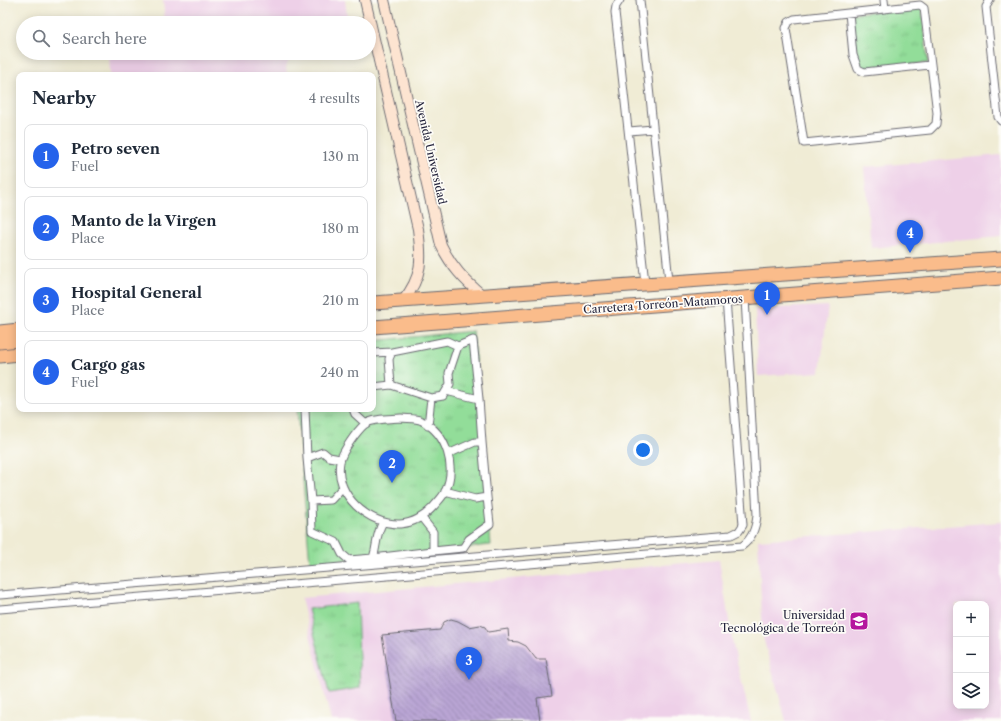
<!DOCTYPE html>
<meta charset="utf-8">
<style>
:root{--surface:#fff;--page:#f2f2f3;--text:#1f2937;--muted:#747a83;--line:#e0e1e3;--accent:#2563eb}
body{margin:0;font-family:"Libre Caslon Text",serif;background:var(--page);color:var(--text)}
.controls{position:absolute;right:12px;bottom:12px;display:grid;overflow:hidden;border-radius:8px;box-shadow:0 2px 10px #0003}
.controls button{width:36px;height:36px;display:grid;place-items:center;padding:0;border:0;border-bottom:1px solid var(--line);background:var(--surface);color:var(--text);font:20px sans-serif}
.you{position:absolute;left:643px;top:450px;width:14px;height:14px;margin:-10px;border:3px solid #fff;border-radius:50%;background:#1a73e8;box-shadow:0 0 0 6px #1a73e833}
.badge{display:grid;place-items:center;width:26px;height:26px;border-radius:50%;background:var(--accent);color:#fff;font-size:13px;font-weight:700}
.pin{position:absolute;translate:-50% -33px;filter:drop-shadow(0 1px 2px #0008)}
.pin::after{content:'';position:absolute;top:21px;width:14px;height:12px;background:inherit;clip-path:polygon(0 0,100% 0,50% 100%)}
.list{margin:0;padding:0;list-style:none}
h2{display:flex;justify-content:space-between;align-items:center;height:52px;margin:0;padding:0 16px;font-size:17px}
h2 small{font-size:13px;font-weight:400;color:var(--muted)}
.list li{display:grid;grid-template-columns:26px 1fr auto;gap:12px;align-items:center;box-sizing:border-box;height:64px;margin:0 8px 8px;padding:0 8px;border:1px solid var(--line);border-radius:8px}
.list b{display:block;font-size:15px;white-space:nowrap}
.list p{margin:0;font-size:13px;white-space:nowrap;color:var(--muted)}
.list em{font-size:13px;font-style:normal;color:var(--muted)}
.icon{flex:none;width:22px;height:22px;fill:none;stroke:currentColor;stroke-width:2;stroke-linecap:round;stroke-linejoin:round}
.map{position:relative;flex:none;width:1001px;height:721px;overflow:hidden}
.search{position:absolute;background:var(--surface);box-shadow:0 2px 10px #0003;left:16px;top:16px;width:360px;height:44px;display:flex;align-items:center;gap:10px;box-sizing:border-box;padding:0 14px;border-radius:22px;color:var(--muted);font-size:15px}
.panel{position:absolute;background:var(--surface);box-shadow:0 2px 10px #0003;left:16px;top:72px;width:360px;height:340px;border-radius:8px}
.map>svg:first-child{display:block}
</style>
<div class="map">
<svg width="1001" height="721" viewBox="0 0 1001 721">
<defs>
<pattern id="grass-tufts" width="24" height="20" patternUnits="userSpaceOnUse"><rect width="24" height="20" fill="#92dd99"/><path d="M3 7l-1-3M5 7V3M7 7l1-3M15 17l-1-3M17 17v-4M19 17l1-3" fill="none" stroke="#7ebd85"/></pattern>
<pattern id="building-back-hatch" width="6" height="6" patternUnits="userSpaceOnUse"><rect width="6" height="6" fill="#b9a5d4"/><path d="M-1 5l2 2M0 0l6 6M5-1l2 2" fill="none" stroke="#9686ad"/></pattern>
</defs>
<rect width="100%" height="100%" fill="#fdfcf7"/>
<filter id="ink" filterUnits="userSpaceOnUse"><feTurbulence type="fractalNoise" baseFrequency=".025" numOctaves="2"/><feDisplacementMap in="SourceGraphic" scale="8" xChannelSelector="R" yChannelSelector="G"/><feConvolveMatrix kernelMatrix="1 2 1 2 8 2 1 2 1" color-interpolation-filters="sRGB"/></filter>
<filter id="wash" filterUnits="userSpaceOnUse"><feTurbulence type="fractalNoise" baseFrequency=".012" numOctaves="4" result="noise"/><feDisplacementMap in="SourceGraphic" scale="16" xChannelSelector="R" yChannelSelector="G"/><feGaussianBlur stdDeviation="0.9" result="paint"/><feColorMatrix in="noise" values="0 0 0 0 0 0 0 0 0 0 0 0 0 0 0 0 0 1.4 0 .05"/><feComposite in="paint" operator="in"/></filter>
<g filter="url(#wash)">
<rect width="100%" height="100%" fill="#f0ecd5"/>
<!-- built -->
<path fill="#eed0e8" fill-rule="evenodd" d="M 163,0 L 345,0 L 348,23 L 165,23 Z
M 109,53 L 294,53 L 286,66 L 287,75 L 110,75 Z
M 1001,155 L 1001,236 L 871,248 L 864,167 Z
M 828,306 L 820,372 L 758,376 L 755,309 Z
M 1001,522 L 1001,721 L 786,721 L 763,637 L 758,540 ZM 956,604 L 986,604 L 986,706 L 956,706 Z
M 719,560 L 733,645 L 751,721 L 331,721 L 301,598 Z"/>
<!-- grass -->
<path fill="url(#grass-tufts)" stroke="#5a806a" d="M 922,7 L 928,63 L 859,68 L 850,14 Z
M 473,331 L 491,545 L 310,564 L 297,409 L 373,409 L 373,341 Z
M 357,603 L 360,688 L 329,693 L 308,609 Z"/>
<g id="blocks">
<!-- building -->
<path fill="url(#building-back-hatch)" d="M 451,619 L 458,621 L 469,627 L 480,625 L 485,627 L 488,632 L 508,629 L 509,641 L 518,642 L 526,646 L 536,659 L 546,659 L 552,696 L 537,698 L 540,721 L 396,721 L 382,635 L 440,630 L 444,622 Z"/>
</g>
</g>
<g filter="url(#ink)">
<use href="#blocks" fill-opacity="0" stroke="#6a6971" stroke-width="1"/>
<g fill="none" stroke-linecap="round" stroke-linejoin="round">
<defs>
<path id="street" d="M 620,0 L 616,6 L 615,12 L 645,283
M 640,0 L 669,281
M 884,0 L 885,9
M 990,0 L 986,7 L 998,117 L 1001,121
M 920,5 L 924,8 L 937,113 L 936,124 L 930,130 L 804,143 L 786,28 L 789,22 L 794,19 Z
M 849,13 L 853,55 L 858,69 L 864,72 L 930,65
M 629,131 L 653,129
M 373,353 L 392,352 L 389,359 L 391,385 L 373,387
M 391,385 L 431,398 L 443,396 L 450,384 L 449,373 L 458,346 L 447,341 L 392,352
M 446,391 L 479,399 L 473,340 L 458,346
M 305,409 L 307,458 L 323,452 L 329,457 L 340,459
M 353,409 L 355,414 L 366,424
M 401,418 C 407,419 417,418 422,421 C 447,434 457,467 445,492 C 442,498 438,501 434,506 C 425,516 414,523 400,524 C 369,525 334,495 340,462 C 342,451 357,431 365,424 C 374,418 391,419 401,418 Z
M 428,426 L 431,398
M 448,454 L 475,442 L 482,442 L 479,399
M 307,458 L 311,501 L 331,500 L 343,487
M 445,491 L 475,499 L 487,497 L 482,442
M 311,501 L 312,531 L 336,542 L 342,554 L 349,560 L 373,558 C 378,543 375,536 383,522
M 422,518 L 433,532 L 433,551 L 463,548 L 469,539 L 490,524 L 487,497
M 373,558 L 433,551
M 0,595 L 731,535 L 739,531 L 743,525 L 726,299
M 0,609 L 742,546 C 752,539 756,527 757,515 L 745,298"/>
<path id="secondary" d="M 365,0 L 418,229 C 422,259 423,276 403,301
M 384,0 L 441,245 C 451,266 464,280 482,295"/>
<path id="highway" d="M 373,303 L 1001,259
M 373,327 L 1001,278
M 0,332 L 19,330
M 0,342 L 19,340
M 0,356 L 19,354"/>
</defs>
<!-- street casing -->
<use href="#street" stroke="#6a6971" stroke-width="9"/>
<!-- secondary casing -->
<use href="#secondary" stroke="#6a6971" stroke-width="12"/>
<!-- highway casing -->
<use href="#highway" stroke="#6a6971" stroke-width="15"/>
<!-- street -->
<use href="#street" stroke="#fff" stroke-width="7"/>
<!-- secondary -->
<use href="#secondary" stroke="#fde4d1" stroke-width="10"/>
<!-- highway -->
<use href="#highway" stroke="#fabc8b" stroke-width="13"/>
</g>
</g>
<!-- icons -->
<defs>
<symbol id="university-square" viewBox="-11 -11 22 22"><rect x="-9" y="-9" width="18" height="18" rx="4" fill="#b5179e" stroke="#fdfcf7"/><path d="M0-5L7-2L0 1L-7-2ZM-4 1L0 2.5L4 1V4Q0 6-4 4Z" fill="#fff"/></symbol>
</defs>
<g fill-rule="evenodd">
<use href="#university-square" x="848" y="610" width="22" height="22"/>
</g>
<g text-anchor="middle" dominant-baseline="central" stroke-width="3.5" stroke-linejoin="round" paint-order="stroke">
<!-- street labels -->
<g font-size="11" fill="#22223b" stroke="#fdfcf7">
<text transform="translate(431 152) rotate(77)">Avenida Universidad</text>
<text transform="translate(663 304) rotate(-4)">Carretera Torreón-Matamoros</text>
</g>
<!-- poi labels -->
<g font-size="11" fill="#22223b" stroke="#fdfcf7" text-anchor="end">
<text x="845" y="615">Universidad<tspan x="845" dy="13">Tecnológica de Torreón</tspan></text>
</g>
</g>
</svg>
<div class="controls">
<button>+</button>
<button>−</button>
<button><svg class="icon" aria-label="layers" viewBox="0 0 24 24"><path d="M12 4l9 5-9 5-9-5zM3 14l9 5 9-5"/></svg></button>
</div>
<div class="you"></div>
<div class="pin badge" style="left:767px;top:315px">1</div>
<div class="pin badge" style="left:392px;top:483px">2</div>
<div class="pin badge" style="left:469px;top:680px">3</div>
<div class="pin badge" style="left:910px;top:253px">4</div>
<div class="search"><svg class="icon" aria-label="search" viewBox="0 0 24 24"><circle cx="10" cy="10" r="6"/><path d="M15 15l6 6"/></svg>Search here</div>
<section class="panel">
<h2>Nearby<small>4 results</small></h2>
<ul class="list">
<li><span class="badge">1</span><div><b>Petro seven</b><p>Fuel</p></div><em>130 m</em></li>
<li><span class="badge">2</span><div><b>Manto de la Virgen</b><p>Place</p></div><em>180 m</em></li>
<li><span class="badge">3</span><div><b>Hospital General</b><p>Place</p></div><em>210 m</em></li>
<li><span class="badge">4</span><div><b>Cargo gas</b><p>Fuel</p></div><em>240 m</em></li>
</ul>
</section>
</div>
